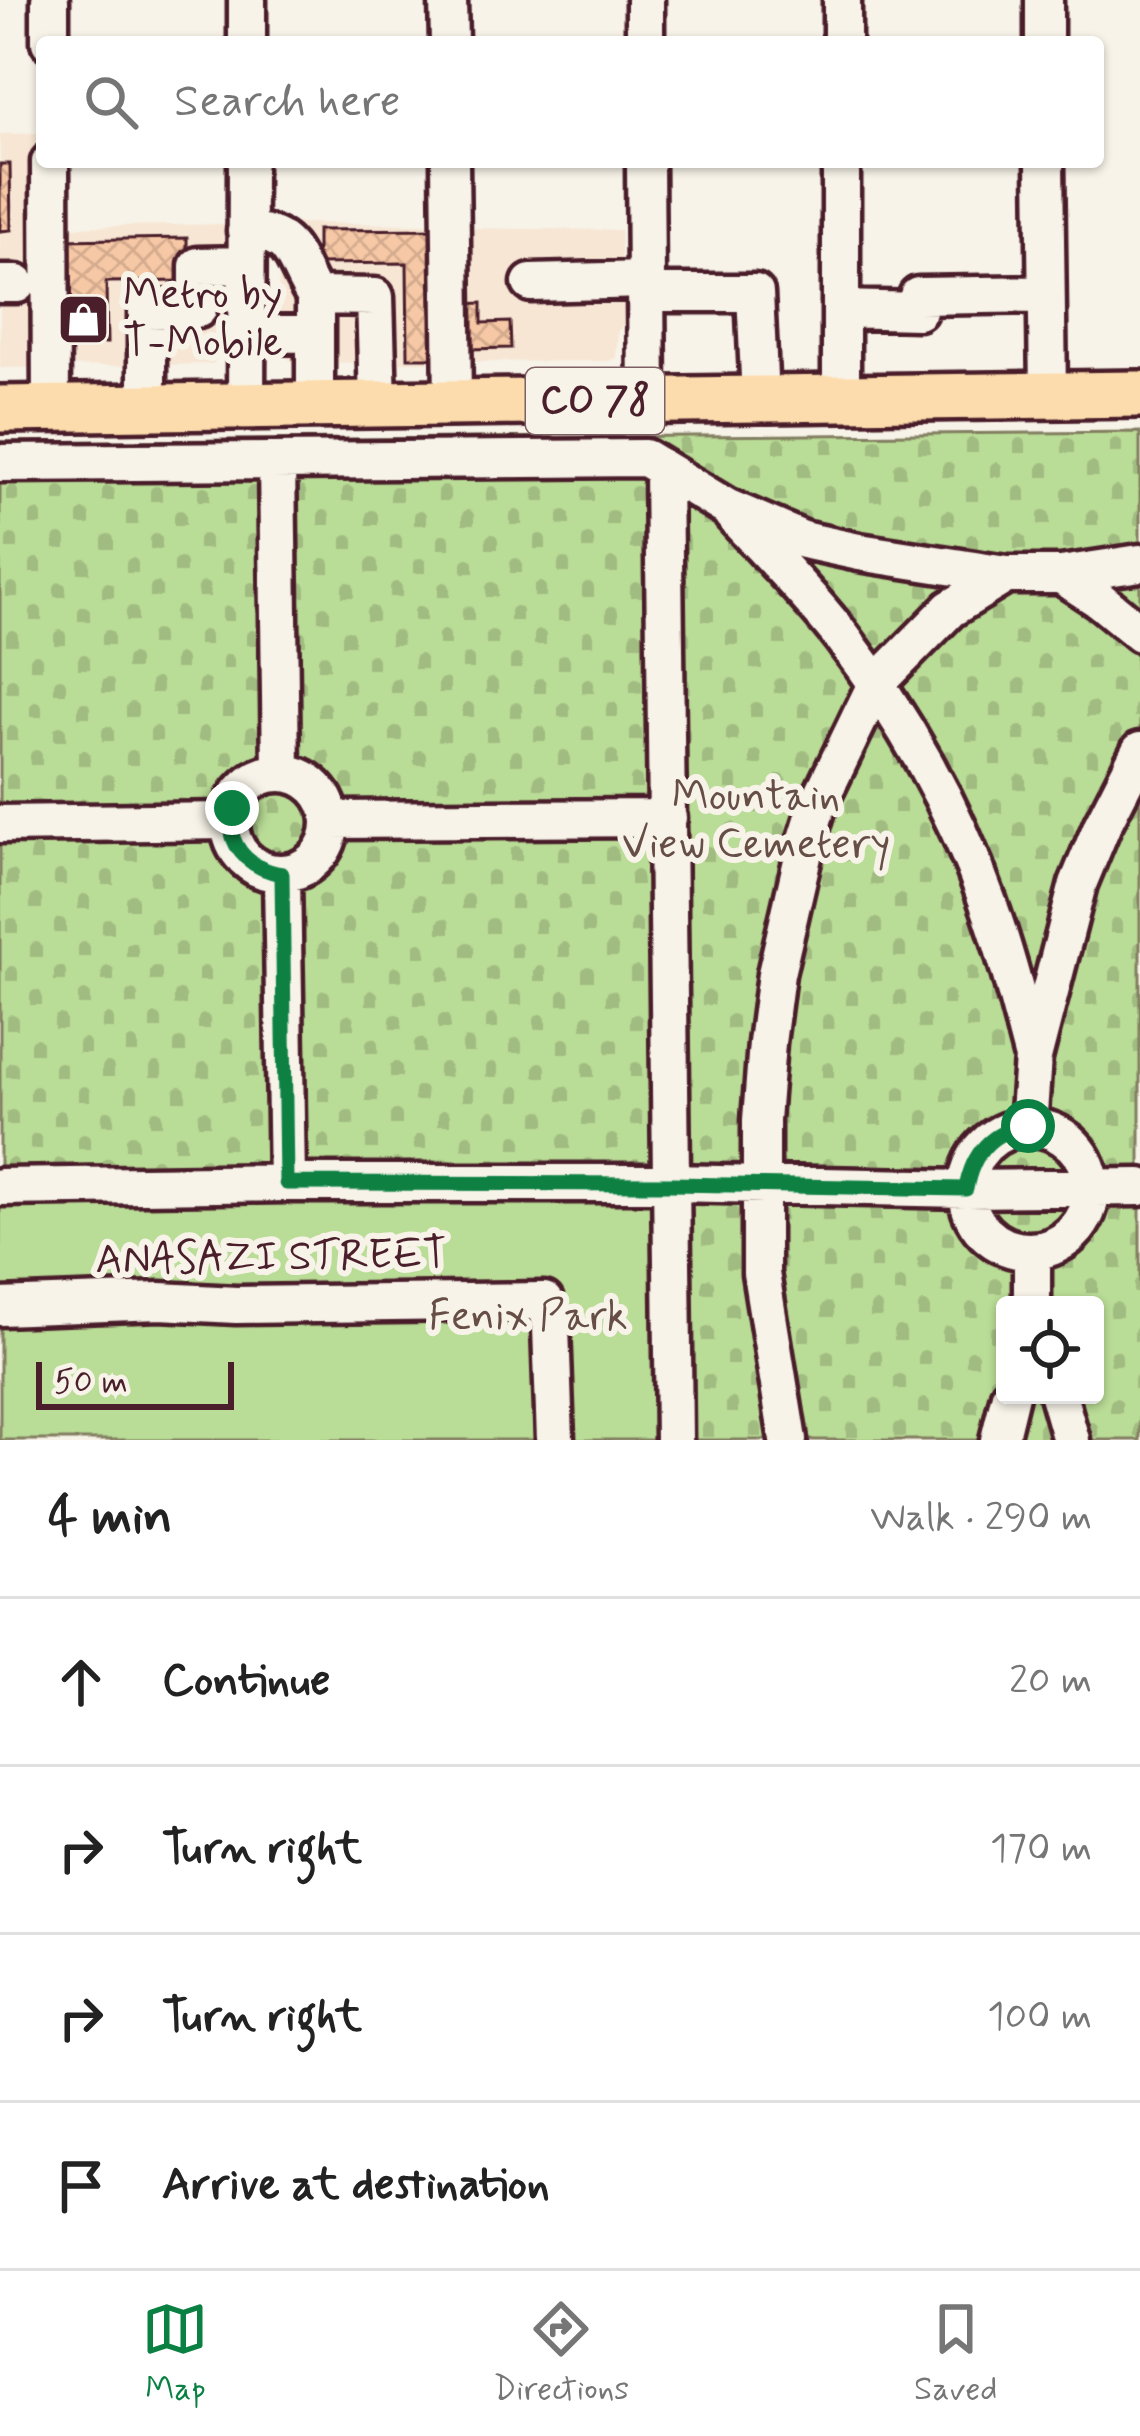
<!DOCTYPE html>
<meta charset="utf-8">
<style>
:root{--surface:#fff;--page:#f6f6f6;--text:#222;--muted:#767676;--line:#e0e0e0;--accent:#0b8043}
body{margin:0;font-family:Mynerve,sans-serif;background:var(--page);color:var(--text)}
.controls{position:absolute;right:36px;bottom:36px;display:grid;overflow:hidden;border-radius:12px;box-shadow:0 3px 9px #0004}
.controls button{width:108px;height:108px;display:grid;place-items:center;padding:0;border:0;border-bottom:3px solid var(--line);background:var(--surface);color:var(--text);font:60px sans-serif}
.scale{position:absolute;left:36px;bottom:30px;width:198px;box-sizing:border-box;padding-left:12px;border:6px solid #4a1f2b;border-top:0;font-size:33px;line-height:42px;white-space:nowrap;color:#4a1f2b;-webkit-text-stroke:9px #f7f3e8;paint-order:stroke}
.stop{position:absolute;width:36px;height:36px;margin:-27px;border:9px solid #0b8043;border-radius:50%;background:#fff}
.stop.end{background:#0b8043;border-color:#fff;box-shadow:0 3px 12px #0008}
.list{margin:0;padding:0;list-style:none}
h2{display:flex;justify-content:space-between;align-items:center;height:156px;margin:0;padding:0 48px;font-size:51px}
h2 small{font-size:39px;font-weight:400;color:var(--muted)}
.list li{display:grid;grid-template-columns:78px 1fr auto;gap:36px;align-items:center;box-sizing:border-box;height:168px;padding:0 48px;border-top:3px solid var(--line)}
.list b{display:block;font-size:45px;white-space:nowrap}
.list em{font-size:39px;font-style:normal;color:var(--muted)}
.icon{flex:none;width:66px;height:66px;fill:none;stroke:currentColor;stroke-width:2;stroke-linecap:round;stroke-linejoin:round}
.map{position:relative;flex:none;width:1140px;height:1440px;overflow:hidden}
.search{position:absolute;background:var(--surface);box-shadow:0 3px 9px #0004;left:36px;right:36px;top:36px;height:132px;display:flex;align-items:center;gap:30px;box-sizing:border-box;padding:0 42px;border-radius:12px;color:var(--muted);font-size:45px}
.sheet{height:828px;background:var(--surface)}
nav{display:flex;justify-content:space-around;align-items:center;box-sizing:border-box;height:168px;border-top:3px solid var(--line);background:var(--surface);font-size:33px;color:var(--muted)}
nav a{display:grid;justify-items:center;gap:6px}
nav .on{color:var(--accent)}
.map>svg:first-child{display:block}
</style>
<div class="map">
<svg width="1140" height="1440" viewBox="0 0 1140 1440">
<defs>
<pattern id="cemetery-stones" width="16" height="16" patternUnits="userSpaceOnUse" patternTransform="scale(3)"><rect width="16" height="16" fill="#b9dc96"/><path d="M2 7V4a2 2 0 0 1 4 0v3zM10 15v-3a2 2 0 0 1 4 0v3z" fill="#a1bc81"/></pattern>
<pattern id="building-cross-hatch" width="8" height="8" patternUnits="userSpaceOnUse" patternTransform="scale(3)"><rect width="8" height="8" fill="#f6c8a5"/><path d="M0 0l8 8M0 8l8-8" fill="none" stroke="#d4ab8e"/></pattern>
</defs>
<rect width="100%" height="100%" fill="#f7f3e8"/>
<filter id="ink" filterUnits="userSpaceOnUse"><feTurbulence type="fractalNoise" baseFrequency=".00833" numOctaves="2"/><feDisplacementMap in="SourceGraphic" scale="24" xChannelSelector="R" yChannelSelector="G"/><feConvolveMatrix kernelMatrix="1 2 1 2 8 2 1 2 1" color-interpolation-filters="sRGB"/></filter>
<g filter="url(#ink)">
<!-- built -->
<path fill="#f7e6d4" d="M 42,133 L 42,162 L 62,227 L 226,224 L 227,331 L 220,336 L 220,353 L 213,364 L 0,368 L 0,134 Z
M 277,223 L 456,224 L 457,228 L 620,230 L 625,323 L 618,331 L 616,358 L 608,361 L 293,363 L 287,357 L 280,336 Z"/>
<!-- cemetery -->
<path fill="url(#cemetery-stones)" stroke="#827e60" stroke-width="3" fill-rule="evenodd" d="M 1140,432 L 1140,1440 L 656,1440 L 653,1193 L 0,1199 L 0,442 ZM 1005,1305 L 1095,1305 L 1095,1395 L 1005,1395 Z"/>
<!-- green -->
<path fill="#b9dc96" stroke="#827e60" stroke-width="3" d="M 653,1192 L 654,1440 L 0,1440 L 0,1199 Z"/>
<!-- building -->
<path fill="url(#building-cross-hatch)" stroke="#4a1f2b" stroke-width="3" d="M 0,164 L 10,164 L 11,230 L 0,231 Z
M 444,229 L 445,358 L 408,358 L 407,263 L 317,264 L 317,230 Z
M 187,238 L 187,281 L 106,282 L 107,343 L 63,343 L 62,240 Z
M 482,303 L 482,323 L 510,322 L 511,348 L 467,349 L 461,304 Z"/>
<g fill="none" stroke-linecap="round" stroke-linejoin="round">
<defs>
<path id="minor" d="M 50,0 L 50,42
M 448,0 L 449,42
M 645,0 L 645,42
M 1044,0 L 1044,42
M 247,42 L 247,0
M 842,42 L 842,0
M 50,162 L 51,409
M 450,162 L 453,403
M 645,162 L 647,401
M 1045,162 L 1048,394
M 246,231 C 297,233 292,261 315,296
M 531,283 L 646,280
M 0,284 L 17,284
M 646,293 L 755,293 L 760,399
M 841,309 L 918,311 L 918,296 L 1046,294
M 246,335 L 315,333
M 841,398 L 841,162
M 315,405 L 315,296 L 375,297 L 378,404
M 246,406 L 247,162
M 147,407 L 147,310 L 198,309 L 198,266 L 246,265
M 277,461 L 281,772
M 0,463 L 645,458 L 726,507 L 803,540 L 859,552 L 1006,575 L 1061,575 L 1140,563
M 663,470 L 674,1440
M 732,514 C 769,555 809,594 842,637 C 902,715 954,807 987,900 C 1006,952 1019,1005 1033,1058
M 1061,575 L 1101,601 L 1140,633
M230 823a50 50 0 1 1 100 0a50 50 0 1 1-100 0Z
M 331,820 L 668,818
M 0,824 L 229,821
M 282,875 L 287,1183
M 1028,1126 L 1033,1058 L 1078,884 L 1102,826 L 1140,751
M967 1189a62 62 0 1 1 124 0a62 62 0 1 1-124 0Z
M 0,1187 L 287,1183 L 671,1183 L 966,1189 L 1140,1187
M 1032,1305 L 1032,1252
M 0,1307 L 160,1301 L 236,1305 L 544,1301 L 551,1327 L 555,1440
M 1058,1395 L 1071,1440
M 788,1440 L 761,1273 L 761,1120 L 767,1043 L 776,974 L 807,839 L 818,804 L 876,684 L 950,609 L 1006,575
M 999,1440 L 1010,1395"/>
<path id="major" d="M 0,409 L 1140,394"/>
</defs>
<!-- minor casing -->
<use href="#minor" stroke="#4a1f2b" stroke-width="45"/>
<!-- major casing -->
<use href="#major" stroke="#4a1f2b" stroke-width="54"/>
<!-- minor -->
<use href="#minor" stroke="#f7f3e8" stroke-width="36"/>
<!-- major -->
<use href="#major" stroke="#fcdcac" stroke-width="45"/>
</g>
</g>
<g fill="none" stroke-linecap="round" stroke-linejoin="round" filter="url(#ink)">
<!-- route -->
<path stroke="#0b8043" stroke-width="15" d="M 232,808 C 225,845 247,868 282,874 L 286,1183 L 671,1184 L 966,1189 C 972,1154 991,1130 1028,1126"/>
</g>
<!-- icons -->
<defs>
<symbol id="shop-square" viewBox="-11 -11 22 22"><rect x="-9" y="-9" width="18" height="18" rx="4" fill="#4a1f2b" stroke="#f7f3e8"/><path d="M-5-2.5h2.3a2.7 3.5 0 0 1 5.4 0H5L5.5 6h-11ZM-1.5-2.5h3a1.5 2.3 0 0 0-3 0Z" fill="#fff"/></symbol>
</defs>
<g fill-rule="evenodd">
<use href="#shop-square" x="54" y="290" width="59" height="59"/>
</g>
<g text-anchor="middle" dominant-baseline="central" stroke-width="12" stroke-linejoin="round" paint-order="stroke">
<!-- shield labels -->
<rect fill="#f7f3e8" stroke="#7e5f64" stroke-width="3" x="526" y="368" width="138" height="66" rx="9"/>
<g font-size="39" font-weight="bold" fill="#4a1f2b">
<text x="595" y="401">CO 78</text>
</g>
<!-- poi labels -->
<g font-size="42" fill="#4a1f2b" stroke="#f7f3e8" text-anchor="start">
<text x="123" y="295">Metro by<tspan x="123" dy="48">T-Mobile</tspan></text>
</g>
<!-- park labels -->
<g font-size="42" fill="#664e46" stroke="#f7f3e8">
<text x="756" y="797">Mountain<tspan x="756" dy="48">View Cemetery</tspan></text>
<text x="528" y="1317">Fenix Park</text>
</g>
<!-- street labels -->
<g font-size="42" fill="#4a1f2b" stroke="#f7f3e8">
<text transform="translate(271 1258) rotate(-1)">ANASAZI STREET</text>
</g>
</g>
</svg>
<div class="controls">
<button><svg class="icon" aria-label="locate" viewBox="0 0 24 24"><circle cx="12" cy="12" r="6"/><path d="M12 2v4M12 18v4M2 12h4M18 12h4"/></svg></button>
</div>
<div class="scale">50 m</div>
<div class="stop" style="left:1028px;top:1126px"></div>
<div class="stop end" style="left:232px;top:808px"></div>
<div class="search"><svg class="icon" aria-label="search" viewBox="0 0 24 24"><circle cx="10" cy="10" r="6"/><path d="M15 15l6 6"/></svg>Search here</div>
</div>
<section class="sheet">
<h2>4 min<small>Walk · 290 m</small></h2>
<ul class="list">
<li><svg class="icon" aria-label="ahead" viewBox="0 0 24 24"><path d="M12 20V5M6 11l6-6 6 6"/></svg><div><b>Continue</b></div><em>20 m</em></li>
<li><svg class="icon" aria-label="right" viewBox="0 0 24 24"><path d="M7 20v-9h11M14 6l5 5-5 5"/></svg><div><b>Turn right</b></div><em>170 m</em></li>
<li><svg class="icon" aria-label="right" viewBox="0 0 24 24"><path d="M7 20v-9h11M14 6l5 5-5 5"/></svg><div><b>Turn right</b></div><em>100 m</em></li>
<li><svg class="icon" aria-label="arrive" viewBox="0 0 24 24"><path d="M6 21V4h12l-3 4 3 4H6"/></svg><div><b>Arrive at destination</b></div></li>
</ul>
</section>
<nav>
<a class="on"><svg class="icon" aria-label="map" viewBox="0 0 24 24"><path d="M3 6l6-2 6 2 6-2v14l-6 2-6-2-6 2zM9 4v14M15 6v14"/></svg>Map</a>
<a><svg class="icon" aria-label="directions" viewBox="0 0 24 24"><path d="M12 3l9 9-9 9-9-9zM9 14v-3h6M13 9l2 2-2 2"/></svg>Directions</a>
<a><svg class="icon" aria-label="saved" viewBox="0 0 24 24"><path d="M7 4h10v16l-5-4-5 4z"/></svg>Saved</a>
</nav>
